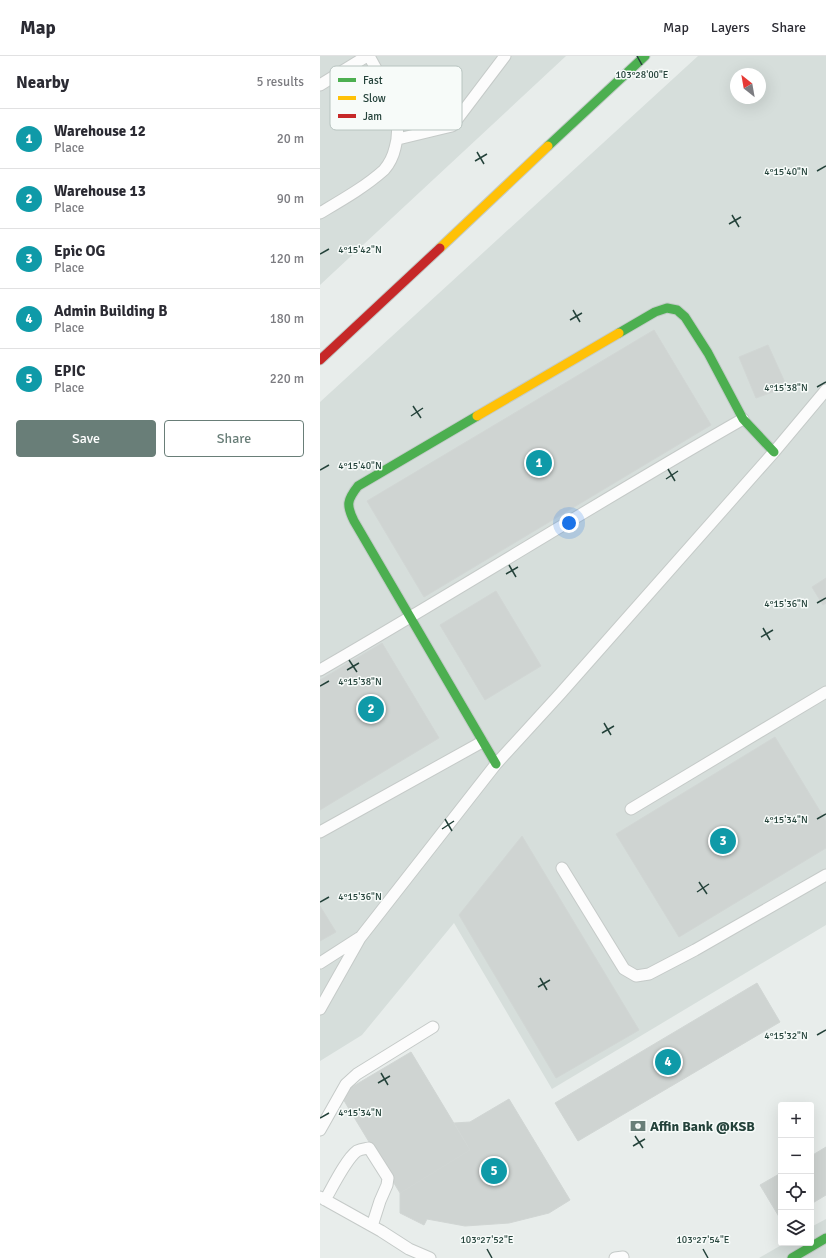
<!DOCTYPE html>
<meta charset="utf-8">
<style>
:root{--surface:#fff;--page:#f2f2f3;--text:#2b2b33;--muted:#7c7c81;--line:#e1e1e2;--accent:#697e78}
body{margin:0;font-family:Signika,sans-serif;background:var(--page);color:var(--text)}
.controls{position:absolute;right:12px;bottom:12px;display:grid;overflow:hidden;border-radius:4px;box-shadow:0 4px 16px #0002}
.controls button{width:36px;height:36px;display:grid;place-items:center;padding:0;border:0;border-bottom:1px solid var(--line);background:var(--surface);color:var(--text);font:20px sans-serif}
.compass{position:absolute;left:410px;top:12px;width:36px;height:36px;border-radius:50%;background:var(--surface);box-shadow:0 4px 16px #0002;rotate:329deg}
.you{position:absolute;left:249px;top:467px;width:14px;height:14px;margin:-10px;border:3px solid #fff;border-radius:50%;background:#1a73e8;box-shadow:0 0 0 6px #1a73e833}
.badge{display:grid;place-items:center;width:26px;height:26px;border-radius:50%;background:var(--accent);color:#fff;font-size:13px;font-weight:700}
.pin{position:absolute;translate:-50% -50%;border:2px solid #fff;box-shadow:0 1px 4px #0006}
.list{margin:0;padding:0;list-style:none}
h2{display:flex;justify-content:space-between;align-items:center;height:52px;margin:0;padding:0 16px;font-size:17px}
h2 small{font-size:13px;font-weight:400;color:var(--muted)}
.list li{display:grid;grid-template-columns:26px 1fr auto;gap:12px;align-items:center;box-sizing:border-box;height:60px;padding:0 16px;border-top:1px solid var(--line)}
.list b{display:block;font-size:15px;white-space:nowrap}
.list p{margin:0;font-size:13px;white-space:nowrap;color:var(--muted)}
.list em{font-size:13px;font-style:normal;color:var(--muted)}
.actions{display:flex;gap:8px;padding:12px 16px}
.actions a{flex:1;padding:9px 0;border:1px solid var(--accent);border-radius:4px;text-align:center;font-size:14px;color:var(--accent)}
.actions .main{background:var(--accent);color:#fff}
.icon{flex:none;width:22px;height:22px;fill:none;stroke:currentColor;stroke-width:2;stroke-linecap:round;stroke-linejoin:round}
.map{position:relative;flex:none;width:506px;height:1202px;overflow:hidden}
header{display:flex;align-items:center;gap:24px;box-sizing:border-box;height:56px;padding:0 20px;background:var(--surface);border-bottom:1px solid var(--line)}
header strong{font-size:19px}
nav{display:flex;gap:22px;margin-inline-start:auto;font-size:14px}
main{display:flex}
aside{flex:1;background:var(--surface)}
.map>svg:first-child{display:block}
</style>
<header>
<strong>Map</strong>
<nav><a>Map</a><a>Layers</a><a>Share</a></nav>
</header>
<main>
<aside>
<h2>Nearby<small>5 results</small></h2>
<ul class="list">
<li><span class="badge" style="background:#0f9aa8">1</span><div><b>Warehouse 12</b><p>Place</p></div><em>20 m</em></li>
<li><span class="badge" style="background:#0f9aa8">2</span><div><b>Warehouse 13</b><p>Place</p></div><em>90 m</em></li>
<li><span class="badge" style="background:#0f9aa8">3</span><div><b>Epic OG</b><p>Place</p></div><em>120 m</em></li>
<li><span class="badge" style="background:#0f9aa8">4</span><div><b>Admin Building B</b><p>Place</p></div><em>180 m</em></li>
<li><span class="badge" style="background:#0f9aa8">5</span><div><b>EPIC</b><p>Place</p></div><em>220 m</em></li>
</ul>
<div class="actions"><a class="main">Save</a><a>Share</a></div>
</aside>
<div class="map">
<svg width="506" height="1202" viewBox="0 0 506 1202">
<rect width="100%" height="100%" fill="#e8edeb"/>
<!-- built -->
<path fill="#d6dedb" fill-rule="evenodd" d="M 0,0 L 246,0 L 0,229 Z
M 378,0 L 506,0 L 506,869 L 232,1033 L 134,867 L 42,979 L 0,1005 L 0,346 ZM 416,18 L 440,18 L 440,42 L 416,42 Z
M 506,1163 L 506,1202 L 439,1202 L 465,1187 L 491,1187 L 491,1171 Z"/>
<!-- building -->
<path fill="#cfd4d2" stroke="#d1d6d4" d="M 334,274 L 391,369 L 104,541 L 47,445 Z
M 448,289 L 467,331 L 436,342 L 419,301 Z
M 506,522 L 506,547 L 503,549 L 492,531 Z
M 176,535 L 221,610 L 165,644 L 120,569 Z
M 62,587 L 119,682 L 0,754 L 0,624 Z
M 455,681 L 506,765 L 506,792 L 359,881 L 296,778 Z
M 202,780 L 319,974 L 236,1022 L 139,859 Z
M 0,850 L 16,876 L 0,885 Z
M 437,927 L 460,966 L 258,1085 L 235,1047 Z
M 91,996 L 150,1094 L 80,1137 L 20,1038 Z
M 189,1043 L 250,1144 L 229,1157 L 189,1167 L 145,1170 L 107,1163 L 104,1169 L 80,1157 L 80,1137 L 150,1094 L 134,1067 L 150,1066 Z
M 506,1091 L 506,1139 L 491,1148 L 491,1100 Z
M 461,1117 L 461,1164 L 440,1129 Z"/>
<g fill="none" stroke-linecap="round" stroke-linejoin="round">
<defs>
<path id="lane" d="M 0,29 L 47,0
M 78,83 L 132,70 L 185,0
M 0,157 C 22,144 45,131 64,114 C 70,107 73,101 75,92 C 85,59 64,28 49,0
M 0,614 C 142,532 281,444 423,363
M 311,753 L 506,636
M 0,776 L 162,686
M 242,812 L 304,913 L 316,920 L 329,918 L 375,894 L 506,819
M 0,907 L 39,882
M 0,953 L 40,882 L 176,708 L 240,638 L 454,396 L 506,334
M 0,1074 L 26,1028 L 37,1018 L 113,971
M 0,1141 L 61,1175 L 89,1193 L 110,1202
M 5,1144 C 12,1132 26,1103 37,1095 C 41,1093 44,1093 49,1092 L 68,1122 L 67,1129 L 60,1145 L 52,1170
M 295,1202 L 303,1201 L 303,1202"/>
<path id="fast" d="M 228,90 L 325,0
M 299,277 L 335,256 L 347,252 L 357,254 L 365,261 L 388,297 L 423,363 L 454,396
M 157,360 L 38,430 C 27,444 26,449 34,465 L 176,708
M 472,1202 L 506,1182"/>
<path id="slow" d="M 120,192 L 228,90
M 157,360 L 299,277"/>
<path id="jam" d="M 0,304 L 120,192"/>
</defs>
<!-- lane casing -->
<use href="#lane" stroke="#c5cac8" stroke-width="13"/>
<!-- fast casing -->
<use href="#fast" stroke="#c3cbc8" stroke-width="11"/>
<!-- slow casing -->
<use href="#slow" stroke="#c3cbc8" stroke-width="11"/>
<!-- jam casing -->
<use href="#jam" stroke="#c3cbc8" stroke-width="11"/>
<!-- lane -->
<use href="#lane" stroke="#fcfcfc" stroke-width="11"/>
<!-- fast -->
<use href="#fast" stroke="#4caf50" stroke-width="9"/>
<!-- slow -->
<use href="#slow" stroke="#ffc107" stroke-width="9"/>
<!-- jam -->
<use href="#jam" stroke="#c62828" stroke-width="9"/>
</g>
<!-- ticks -->
<path fill="none" stroke="#24423a" stroke-width="1.5" d="M 317,0 L 322,9M 157,96 L 164,108M 155,105 L 167,98M 497,115 L 506,110M 412,159 L 419,171M 409,168 L 421,161M 0,198 L 9,193M 253,254 L 260,266M 250,264 L 262,257M 497,331 L 506,326M 93,350 L 101,362M 91,360 L 103,352M 348,413 L 355,425M 0,414 L 9,409M 346,423 L 358,415M 189,509 L 196,521M 186,518 L 198,511M 497,547 L 506,542M 443,572 L 450,584M 441,581 L 453,574M 29,604 L 37,616M 27,614 L 39,607M 0,630 L 9,625M 284,667 L 291,679M 282,677 L 294,670M 125,763 L 132,775M 497,763 L 506,758M 122,773 L 134,765M 379,826 L 387,838M 377,836 L 389,828M 0,846 L 9,841M 220,922 L 227,934M 218,931 L 230,924M 497,979 L 506,974M 61,1017 L 68,1029M 58,1027 L 70,1020M 0,1062 L 9,1057M 315,1080 L 323,1092M 313,1090 L 325,1083M 167,1193 L 172,1202M 383,1193 L 388,1202"/>
<!-- icons -->
<defs>
<symbol id="bank-bare" viewBox="-9 -9 18 18"><path d="M-6-4H6V4H-6ZM0-2.3a2.3 2.3 0 1 0 0 4.6a2.3 2.3 0 1 0 0-4.6Z" fill="#697e78" stroke="#f7fbf9" stroke-width="2.5" paint-order="stroke"/></symbol>
</defs>
<g fill-rule="evenodd">
<use href="#bank-bare" x="307" y="1059" width="22" height="22"/>
</g>
<g text-anchor="middle" dominant-baseline="central" stroke-width="3" stroke-linejoin="round" paint-order="stroke">
<!-- poi labels -->
<g font-size="14" font-weight="bold" fill="#24423a" stroke="#f7fbf9" text-anchor="start">
<text x="330" y="1070">Affin Bank @KSB</text>
</g>
</g>
<!-- legend -->
<rect x="10" y="10" width="132" height="64" rx="6" fill="#f7fbf9" stroke="#b8c4c0" stroke-width="1"/>
<rect x="18" y="22" width="18" height="4" fill="#4caf50"/>
<rect x="18" y="40" width="18" height="4" fill="#ffc107"/>
<rect x="18" y="58" width="18" height="4" fill="#c62828"/>
<g font-size="11" fill="#24423a">
<text x="43" y="28">Fast</text>
<text x="43" y="46">Slow</text>
<text x="43" y="64">Jam</text>
</g>
<g font-size="10" text-anchor="middle" fill="#24423a" stroke="#f7fbf9" stroke-width="3" stroke-linejoin="round" paint-order="stroke">
<text x="322" y="22">103°28'00"E</text>
<text x="466" y="119">4°15'40"N</text>
<text x="40" y="197">4°15'42"N</text>
<text x="466" y="335">4°15'38"N</text>
<text x="40" y="413">4°15'40"N</text>
<text x="466" y="551">4°15'36"N</text>
<text x="40" y="629">4°15'38"N</text>
<text x="466" y="767">4°15'34"N</text>
<text x="40" y="844">4°15'36"N</text>
<text x="466" y="983">4°15'32"N</text>
<text x="40" y="1060">4°15'34"N</text>
<text x="167" y="1187">103°27'52"E</text>
<text x="383" y="1187">103°27'54"E</text>
</g>
</svg>
<div class="controls">
<button>+</button>
<button>−</button>
<button><svg class="icon" aria-label="locate" viewBox="0 0 24 24"><circle cx="12" cy="12" r="6"/><path d="M12 2v4M12 18v4M2 12h4M18 12h4"/></svg></button>
<button><svg class="icon" aria-label="layers" viewBox="0 0 24 24"><path d="M12 4l9 5-9 5-9-5zM3 14l9 5 9-5"/></svg></button>
</div>
<svg class="compass" viewBox="-18 -18 36 36"><path d="M0-13l5 13h-10z" fill="#e53935"/><path d="M0 13l5-13h-10z" fill="#7c7c81"/></svg>
<div class="you"></div>
<div class="pin badge" style="left:219px;top:407px;background:#0f9aa8">1</div>
<div class="pin badge" style="left:51px;top:653px;background:#0f9aa8">2</div>
<div class="pin badge" style="left:403px;top:785px;background:#0f9aa8">3</div>
<div class="pin badge" style="left:348px;top:1006px;background:#0f9aa8">4</div>
<div class="pin badge" style="left:174px;top:1115px;background:#0f9aa8">5</div>
</div>
</main>
